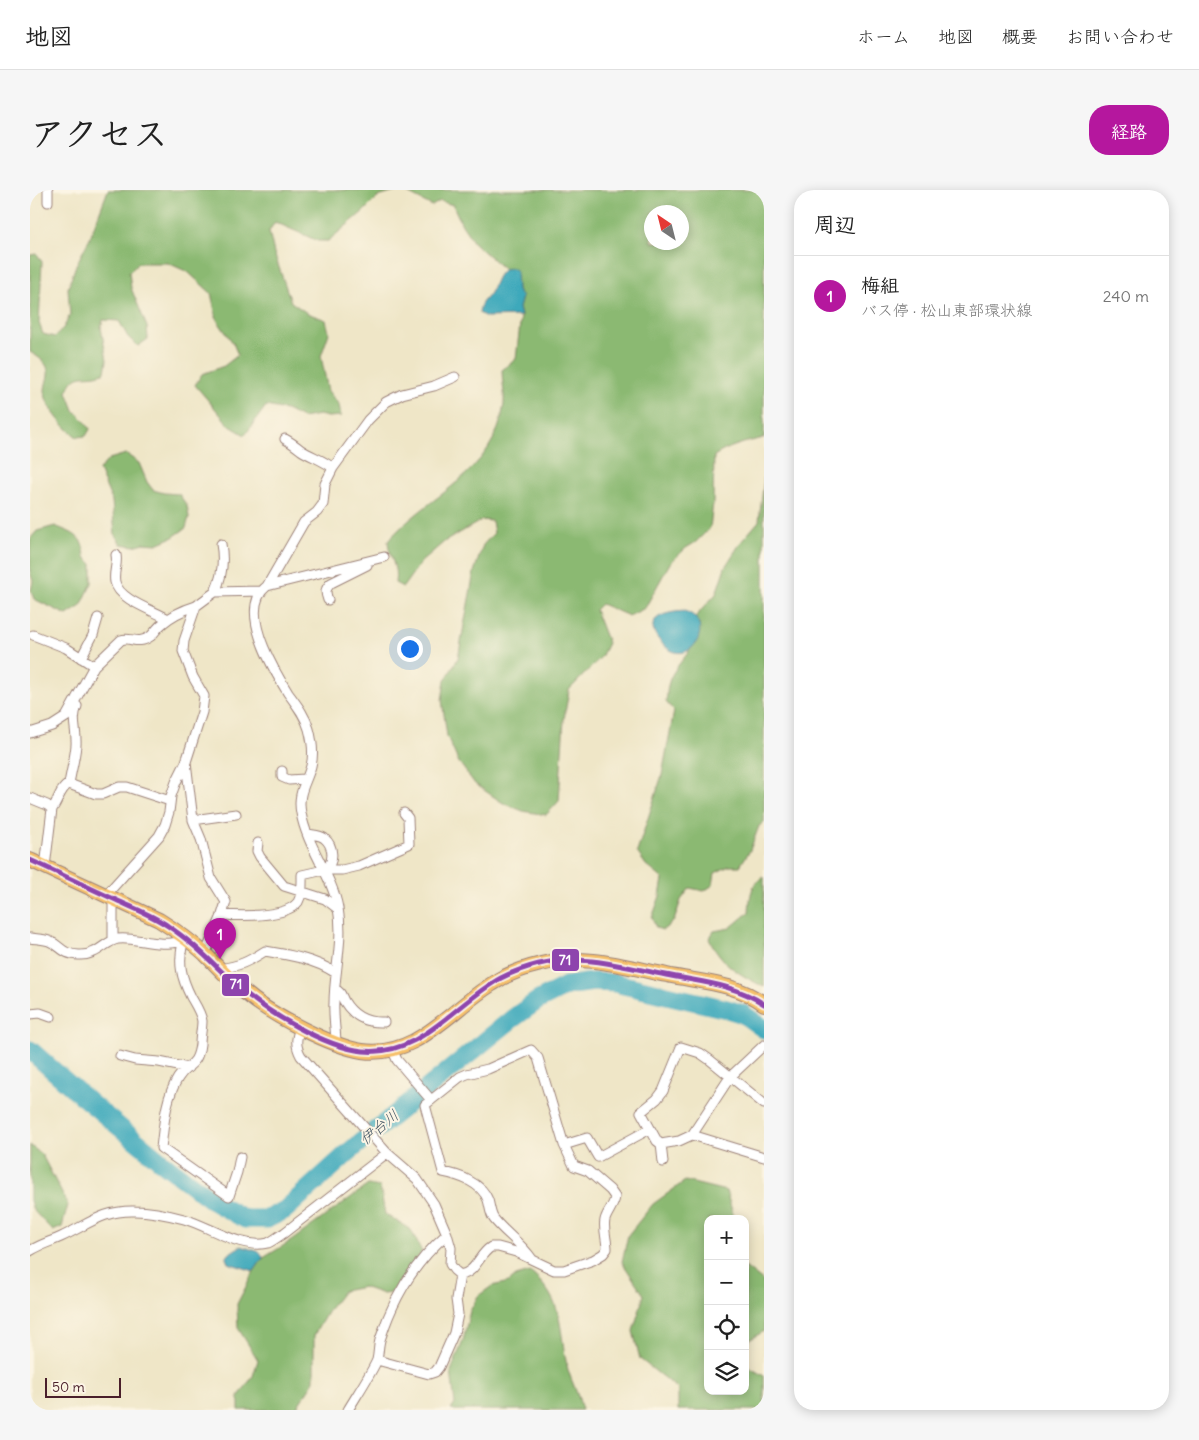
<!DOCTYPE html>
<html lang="ja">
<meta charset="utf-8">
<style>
:root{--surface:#fff;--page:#f6f6f6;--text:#222;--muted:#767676;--line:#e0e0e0;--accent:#b5179e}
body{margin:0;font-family:Delius,"Klee One",sans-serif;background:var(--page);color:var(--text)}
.controls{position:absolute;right:15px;bottom:15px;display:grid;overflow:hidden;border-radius:10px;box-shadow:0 2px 12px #0003}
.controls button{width:45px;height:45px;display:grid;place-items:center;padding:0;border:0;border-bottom:1px solid var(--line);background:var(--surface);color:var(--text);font:25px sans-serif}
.compass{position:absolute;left:614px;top:15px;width:45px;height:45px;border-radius:50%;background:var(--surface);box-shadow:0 2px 12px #0003;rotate:325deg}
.scale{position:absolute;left:15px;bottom:12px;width:76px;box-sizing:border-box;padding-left:5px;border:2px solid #4a1f2b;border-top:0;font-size:14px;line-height:18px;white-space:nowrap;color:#4a1f2b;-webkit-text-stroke:4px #fcf5e5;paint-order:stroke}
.you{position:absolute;left:379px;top:458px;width:18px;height:18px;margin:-12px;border:4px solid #fff;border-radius:50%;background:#1a73e8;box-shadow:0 0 0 8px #1a73e833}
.badge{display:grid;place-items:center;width:32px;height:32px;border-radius:50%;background:var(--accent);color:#fff;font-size:16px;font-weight:700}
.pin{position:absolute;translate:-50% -41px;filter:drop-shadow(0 1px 2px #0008)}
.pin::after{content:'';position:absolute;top:26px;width:18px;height:15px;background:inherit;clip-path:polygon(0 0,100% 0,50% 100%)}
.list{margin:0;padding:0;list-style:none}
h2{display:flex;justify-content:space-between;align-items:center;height:65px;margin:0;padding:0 20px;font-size:21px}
h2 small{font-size:16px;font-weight:400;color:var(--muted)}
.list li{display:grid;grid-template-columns:32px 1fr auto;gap:15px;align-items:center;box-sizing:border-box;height:80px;padding:0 20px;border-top:1px solid var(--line)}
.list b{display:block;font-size:19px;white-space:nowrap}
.list p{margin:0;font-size:16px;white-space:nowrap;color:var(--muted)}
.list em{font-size:16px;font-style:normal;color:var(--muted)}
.icon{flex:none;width:28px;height:28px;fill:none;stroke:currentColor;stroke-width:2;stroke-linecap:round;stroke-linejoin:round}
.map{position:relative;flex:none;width:734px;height:1220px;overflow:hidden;border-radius:20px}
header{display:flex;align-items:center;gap:30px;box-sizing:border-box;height:70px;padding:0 25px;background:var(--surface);border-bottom:1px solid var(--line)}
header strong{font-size:24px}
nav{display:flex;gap:28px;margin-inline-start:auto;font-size:18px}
.intro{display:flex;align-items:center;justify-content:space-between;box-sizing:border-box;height:120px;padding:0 30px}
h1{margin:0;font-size:35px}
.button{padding:12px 22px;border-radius:20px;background:var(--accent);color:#fff;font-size:18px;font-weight:700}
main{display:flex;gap:30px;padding:0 30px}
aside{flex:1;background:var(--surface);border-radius:20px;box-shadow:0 2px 12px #0003}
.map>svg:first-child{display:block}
</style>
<header>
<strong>地図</strong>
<nav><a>ホーム</a><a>地図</a><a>概要</a><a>お問い合わせ</a></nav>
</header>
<div class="intro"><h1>アクセス</h1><a class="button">経路</a></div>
<main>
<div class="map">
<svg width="734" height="1220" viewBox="0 0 734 1220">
<rect width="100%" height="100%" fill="#fcf5e5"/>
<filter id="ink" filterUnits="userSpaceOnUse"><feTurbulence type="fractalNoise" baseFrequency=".02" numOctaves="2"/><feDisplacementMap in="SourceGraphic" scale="10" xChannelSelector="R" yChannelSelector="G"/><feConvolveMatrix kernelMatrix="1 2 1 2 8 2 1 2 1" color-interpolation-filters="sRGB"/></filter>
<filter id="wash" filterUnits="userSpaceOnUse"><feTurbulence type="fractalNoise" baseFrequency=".0096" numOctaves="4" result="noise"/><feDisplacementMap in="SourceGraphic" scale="20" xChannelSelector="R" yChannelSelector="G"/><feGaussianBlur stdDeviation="1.12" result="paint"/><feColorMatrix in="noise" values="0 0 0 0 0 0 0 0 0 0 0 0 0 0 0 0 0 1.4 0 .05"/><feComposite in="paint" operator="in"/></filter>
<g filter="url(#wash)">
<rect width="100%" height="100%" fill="#efe6c7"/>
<!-- forest -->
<path fill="#8bb972" stroke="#6a6c4e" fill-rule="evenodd" d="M 78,0 L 371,0 L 348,7 L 334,21 L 298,51 L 288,51 L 245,32 L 239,41 L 244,63 L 261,112 L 277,123 L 296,130 L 299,143 L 291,166 L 298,201 L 309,215 L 311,226 L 298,227 L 289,225 L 272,228 L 256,220 L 236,216 L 215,245 L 200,236 L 165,195 L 172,184 L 194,176 L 208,165 L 203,153 L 187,130 L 181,103 L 158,82 L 138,73 L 109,73 L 99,82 L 101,98 L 117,137 L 118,149 L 108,156 L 98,147 L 89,131 L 73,130 L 71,138 L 77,170 L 75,182 C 56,191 47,177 37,202 L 44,220 L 54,230 L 60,239 L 56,246 L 47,247 C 35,238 24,226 17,211 C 8,190 34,181 0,162 L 0,65 L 7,64 L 12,72 L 9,133 L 13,144 L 25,147 L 34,137 L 40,125 L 38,98 L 46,75 L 59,50 Z
M 372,0 L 734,0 L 734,248 C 716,252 699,256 684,266 L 683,313 L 680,338 L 666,352 L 656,358 L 640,373 L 615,418 L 599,426 L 571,414 L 565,420 L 578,453 L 571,467 L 539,500 L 534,529 L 529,611 L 516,625 L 493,621 L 473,613 L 445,594 L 428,571 L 417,546 L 412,510 L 415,491 L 428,468 L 444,382 L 453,355 L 464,343 L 462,331 L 452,330 L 414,352 L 391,372 L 373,397 L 365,393 C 368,375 359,369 358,351 C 398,304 465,285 474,214 C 475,204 472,191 472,180 L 486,169 L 491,126 L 489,118 L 492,107 L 487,100 L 485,80 L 474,79 L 444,53 L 432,35 L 423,15 L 410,11 L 402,16 ZM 622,22 L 652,22 L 652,52 L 622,52 Z
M 96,264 L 109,273 L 117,292 L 123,300 L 134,303 L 149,304 L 157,316 L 159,327 L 156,338 L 143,347 L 127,354 L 114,353 L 104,356 L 91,354 L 85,345 L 82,311 L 69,280 L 79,269 Z
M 734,288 L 734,632 L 729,636 L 720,660 L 710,676 L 699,676 L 685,683 L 683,695 L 674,701 L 660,698 L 651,710 L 644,731 L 633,740 L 626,738 L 622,728 L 630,706 L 633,689 L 616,675 L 607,662 L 632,585 L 644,521 L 636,512 C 637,505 637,496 640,489 C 650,466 676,454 665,427 L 686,404 L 695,377 L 711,352 L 729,331 Z
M 25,336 C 44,344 53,345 55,367 L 62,374 L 62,393 L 51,416 L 37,425 L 4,409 L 1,401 L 3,391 L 0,382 L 0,349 L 7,341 Z
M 734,687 L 734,797 C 707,783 694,776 679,749 L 684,741 L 700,738 L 719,722 C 720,709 720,693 734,687 Z
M 0,955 L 12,965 L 38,1015 L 32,1037 L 23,1041 L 3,1020 L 0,1010 Z
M 655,991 L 696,1001 L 704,1027 L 704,1029 L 678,1029 L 678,1201 L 715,1201 L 715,1175 L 734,1186 L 734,1220 L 648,1220 L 648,1199 L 610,1169 L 603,1141 L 614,1105 L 592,1072 L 598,1045 L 623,1014 Z
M 338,995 L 350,997 L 355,1024 L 381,1040 L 392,1062 L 361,1103 L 353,1104 L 333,1097 L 313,1101 L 299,1119 L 284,1145 L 284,1191 L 265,1220 L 209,1220 L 209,1206 L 223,1186 L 228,1170 L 208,1138 L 207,1114 L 224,1081 L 233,1068 L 261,1051 Z
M 715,1077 L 734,1092 L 734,1141 L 716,1152 L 715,1156 Z
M 500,1082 C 536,1111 528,1140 538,1180 C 542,1193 549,1205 552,1220 L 421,1220 L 425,1214 L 421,1181 L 433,1151 L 440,1121 L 448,1106 L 462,1096 L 479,1092 L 486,1086 Z"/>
<!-- water -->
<path fill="#3ca9bb" stroke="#436473" d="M 481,78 L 486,80 L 487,100 L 492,107 L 489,118 L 491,126 L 456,127 L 449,123 C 450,110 457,110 462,99 C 467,89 466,87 474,79 Z
M 655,421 C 657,422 662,424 665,427 C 681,445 654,482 629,450 C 611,427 637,422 655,421 Z
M 211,1056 L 230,1062 L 233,1068 L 224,1081 L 198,1073 L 196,1068 C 200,1062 204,1060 211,1056 Z"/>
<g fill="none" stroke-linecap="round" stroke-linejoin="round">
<!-- river -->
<path stroke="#3ca9bb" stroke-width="19" d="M 0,860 L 59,912 L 138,977 L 186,1013 L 215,1029 L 237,1029 L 255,1020 L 320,961 L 482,829 L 507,811 L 536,796 L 563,792 L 585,793 L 697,819 L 713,824 L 734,839"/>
</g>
</g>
<g filter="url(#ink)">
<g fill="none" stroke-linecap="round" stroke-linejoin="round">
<defs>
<path id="minor" d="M 18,0 L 18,12
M 255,249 C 261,252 266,256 271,260 C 282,267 293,270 303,278
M 86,365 C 88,374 83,382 85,392 C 89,410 123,420 138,429
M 237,396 L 354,367
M 185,402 C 192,387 194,370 191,354
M 298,410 C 295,402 295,399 301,393 L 337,375
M 3,445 L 36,458 L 64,476
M 51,468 L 63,445 L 68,428
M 47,516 C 41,531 47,539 46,555 C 45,568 41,581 39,594 L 66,604 L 73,604 L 89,597 L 97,597 L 140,611
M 0,543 L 22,536 L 36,527 L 64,476 L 91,450 C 101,446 107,456 121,446 C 125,442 128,437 132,434 C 142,425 153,420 166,416
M 156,572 L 163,630 L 171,649 L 181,688 L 196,712 L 191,728 L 175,764
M 252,581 L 252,587 L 259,590 L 275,589
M 0,608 L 17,615 L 22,619 L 15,677
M 22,619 C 28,612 30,598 39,594
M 163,630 L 206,624
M 278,644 C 284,645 290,645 294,648 C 304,656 305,673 294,680
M 228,653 L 227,661 L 230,667 L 254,696 L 295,709 L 308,719
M 76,705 L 129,646 L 135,635 L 139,622 L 141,606 L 146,592 L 156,572 L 172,522 L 174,506 L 163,487 L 153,461 L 154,451 L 166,416 L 185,402 L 231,401
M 192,725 C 210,726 256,728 268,712 C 273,703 272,694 272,685 L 294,680 L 312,680 L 329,676 L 379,654 L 378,628 L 374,623
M 0,748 C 6,749 13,749 19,751 C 32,756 31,764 49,765 C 68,766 75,751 88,749 C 101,747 116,753 130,753 C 137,754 145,752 153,752 L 156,748
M 83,750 L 83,709
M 153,752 C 148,773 151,787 161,807 C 165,814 171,823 172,831 C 172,838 170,847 170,854 C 167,878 158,872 148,888 C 135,909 134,934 131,958 L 199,1006 L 207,982 L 210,967
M 189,779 C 209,776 218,772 235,761 C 260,765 284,769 306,783
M 305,799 C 311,802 311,805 314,811 C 323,826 337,833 354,832
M 0,824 L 10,823 L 21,827
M 270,837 C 266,849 265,855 271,866 L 357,963 L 387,989 L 404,1014 L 417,1044 L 421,1058 L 420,1074 L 424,1080 L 430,1085 C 447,1082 448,1065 461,1057 L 468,1057 L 486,1062 L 524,1080 L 534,1080 L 563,1070 L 573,1064 L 577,1059 C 577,1050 573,1039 575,1030 C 577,1022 584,1016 585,1007 L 580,1000 L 558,981 L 544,976 L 534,955 L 557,948 L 568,967 L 620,939
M 306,854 C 306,841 303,827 304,813 C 304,782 314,750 308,718 C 302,685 277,657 271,623 C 267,603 276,594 281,576 C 284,564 282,550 279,539 C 275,525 266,514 258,503 C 243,479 207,419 237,396 L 274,332 L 287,322 L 293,314 L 295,294 L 303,278 L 338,230 L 356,212 L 372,204 L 404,196 L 425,187
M 734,855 L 700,887 L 662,945 L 649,951 L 631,954 L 627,951 L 611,922 L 627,909 L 633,901 L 651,857 L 670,863 L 680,870 L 734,914
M 363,861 L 367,870 L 401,910
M 90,866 L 105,870 L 129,872 L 158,878
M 662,945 L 734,967
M 631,954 L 633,972
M 0,1061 C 11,1054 20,1052 31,1047 C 59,1034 73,1020 105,1021 C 122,1021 139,1025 154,1029 C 179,1036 212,1060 238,1053 C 243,1051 249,1046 254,1043 L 357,963
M 502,1069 C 491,1053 475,1043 464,1029 C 460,1024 460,1016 458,1010 C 452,993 429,985 413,982 L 395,915 L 430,887 L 437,884 L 458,879 L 501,860 L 508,868 L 534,955
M 347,1170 L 399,1184 L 405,1182 L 409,1177 L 424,1143 L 428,1124 L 426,1109 L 430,1085
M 318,1220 C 325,1208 342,1182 347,1170 C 349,1162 348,1154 351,1147 C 364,1106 385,1072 417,1044"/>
<path id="primary" d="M 0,670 L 129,730 C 145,740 161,751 175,764 C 189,778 202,793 218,805 C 243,826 301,856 332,861 C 386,869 421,819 462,794 C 477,784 494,778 511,774 C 552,763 597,777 637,785 C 670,792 707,793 734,814"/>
</defs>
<!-- minor casing -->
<use href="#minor" stroke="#9c8279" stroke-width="11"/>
<!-- primary casing -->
<use href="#primary" stroke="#9c8279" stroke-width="16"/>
<!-- minor -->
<use href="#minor" stroke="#fff" stroke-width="9"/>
<!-- primary -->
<use href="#primary" stroke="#f6c06b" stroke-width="14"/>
<defs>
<path id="bus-1" d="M 0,670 C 29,683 57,697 86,710 C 103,718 122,725 138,736 C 164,753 183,774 206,795 C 235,821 294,857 333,861 C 391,867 425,813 471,788 C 493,777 518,770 543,770 C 574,770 605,779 636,785 C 670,792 704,794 734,814"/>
</defs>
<!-- bus-1 casing -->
<use href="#bus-1" stroke="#fcf5e5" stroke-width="9"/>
<!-- bus-1 -->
<use href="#bus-1" stroke="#8e44ad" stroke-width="5"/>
</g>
</g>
<g text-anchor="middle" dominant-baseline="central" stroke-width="4" stroke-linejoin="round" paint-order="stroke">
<!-- water labels -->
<g font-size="15" font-style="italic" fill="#445665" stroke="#fcf5e5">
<text transform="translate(349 937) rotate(-39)">伊台川</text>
</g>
</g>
<g stroke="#fcf5e5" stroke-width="2">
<rect x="521" y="758" width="29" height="24" rx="5" fill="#8e44ad"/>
<rect x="191" y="783" width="29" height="24" rx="5" fill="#8e44ad"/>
</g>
<g font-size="14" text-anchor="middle" font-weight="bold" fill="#fff">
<text x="535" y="775">71</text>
<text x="206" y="799">71</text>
</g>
</svg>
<div class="controls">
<button>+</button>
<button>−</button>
<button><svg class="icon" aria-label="locate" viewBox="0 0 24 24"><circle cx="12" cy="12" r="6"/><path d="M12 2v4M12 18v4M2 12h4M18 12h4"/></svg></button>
<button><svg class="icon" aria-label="layers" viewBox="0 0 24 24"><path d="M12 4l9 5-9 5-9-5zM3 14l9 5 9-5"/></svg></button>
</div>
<svg class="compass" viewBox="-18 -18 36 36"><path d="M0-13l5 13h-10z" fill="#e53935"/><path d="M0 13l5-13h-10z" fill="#767676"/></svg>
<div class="scale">50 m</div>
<div class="you"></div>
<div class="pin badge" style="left:190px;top:769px">1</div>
</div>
<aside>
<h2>周辺<small></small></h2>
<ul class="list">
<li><span class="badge">1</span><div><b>梅組</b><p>バス停 · 松山東部環状線</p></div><em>240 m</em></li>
</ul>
</aside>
</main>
